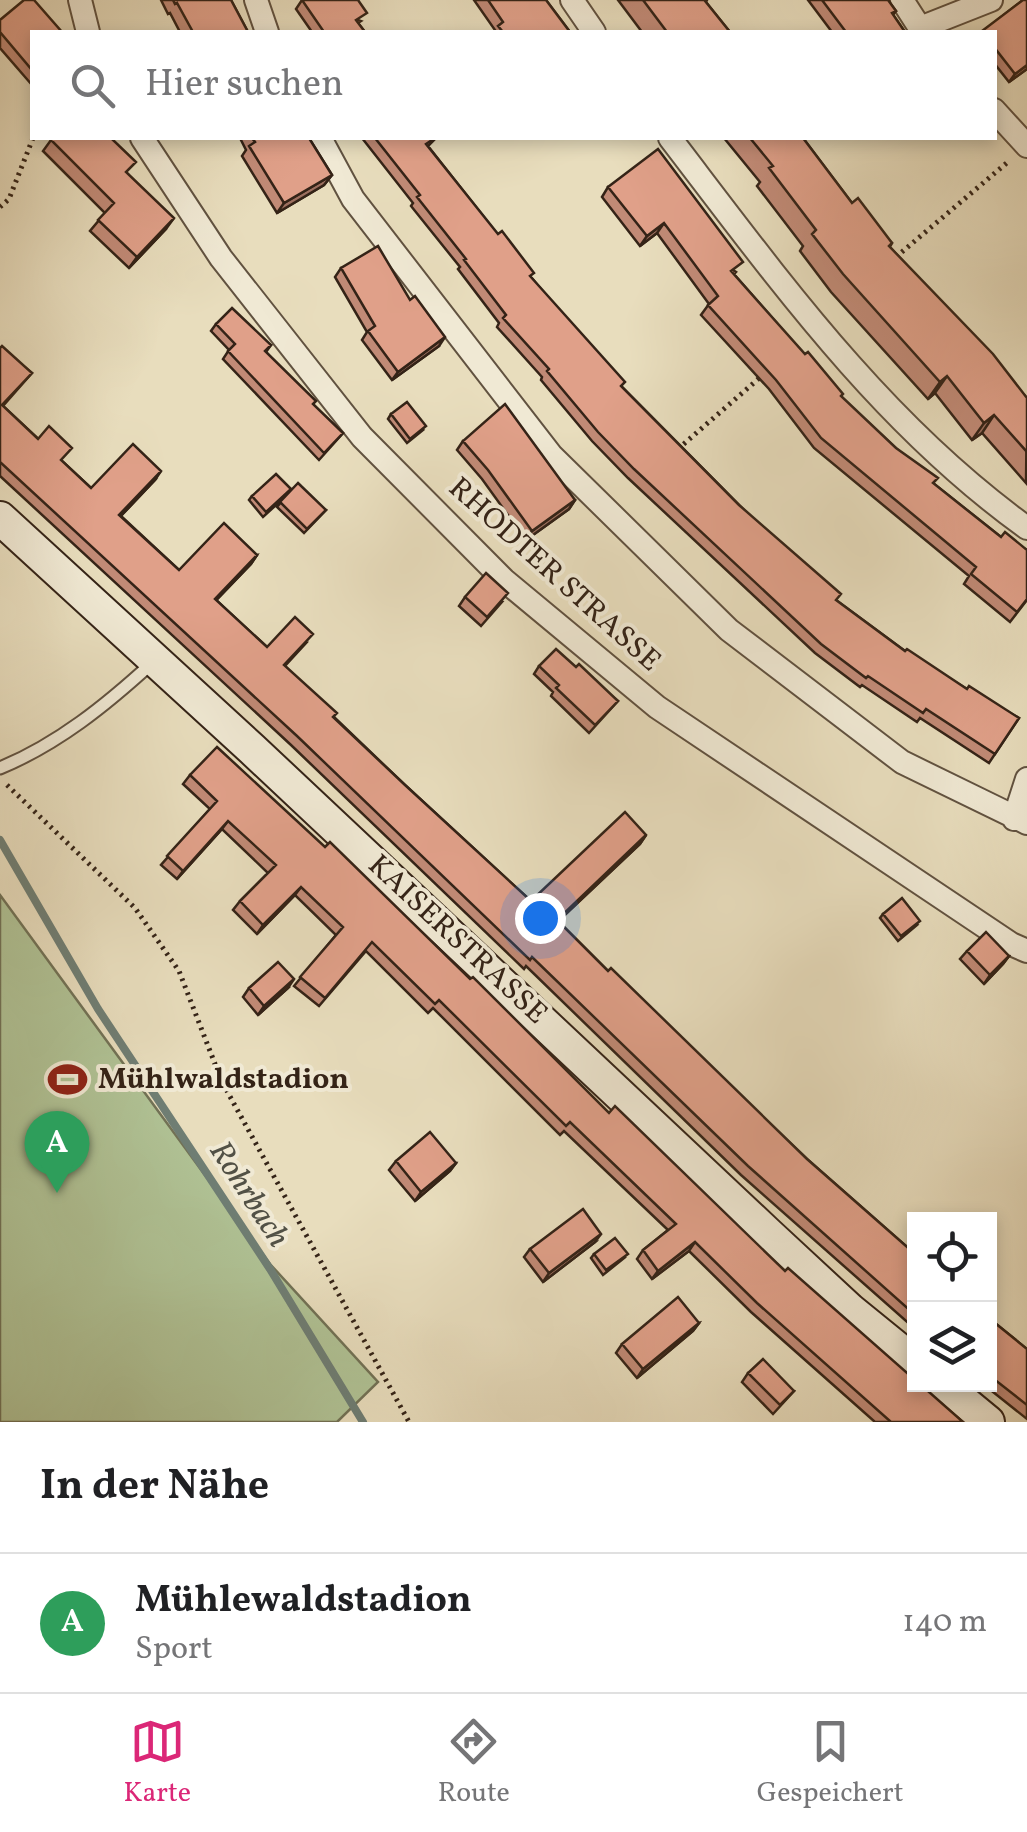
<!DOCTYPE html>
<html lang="de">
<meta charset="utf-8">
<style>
:root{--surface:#fff;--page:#f2f2f2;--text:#202124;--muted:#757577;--line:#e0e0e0;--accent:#db2777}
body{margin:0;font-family:Vollkorn,serif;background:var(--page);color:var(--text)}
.controls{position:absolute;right:30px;bottom:30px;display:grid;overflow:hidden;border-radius:0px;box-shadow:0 5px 15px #0003}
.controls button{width:90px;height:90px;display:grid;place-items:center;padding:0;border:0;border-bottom:2px solid var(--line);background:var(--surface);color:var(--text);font:50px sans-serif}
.you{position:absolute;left:540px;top:918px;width:35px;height:35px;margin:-25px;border:8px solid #fff;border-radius:50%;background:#1a73e8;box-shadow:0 0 0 15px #1a73e833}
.badge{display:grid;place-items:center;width:65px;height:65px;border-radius:50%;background:var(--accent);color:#fff;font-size:32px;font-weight:700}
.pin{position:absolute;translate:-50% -82px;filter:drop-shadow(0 2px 5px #0008)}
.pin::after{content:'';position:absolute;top:52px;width:35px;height:30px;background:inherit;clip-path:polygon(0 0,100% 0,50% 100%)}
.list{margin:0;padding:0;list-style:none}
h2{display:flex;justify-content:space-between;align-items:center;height:130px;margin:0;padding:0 40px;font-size:42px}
h2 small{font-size:32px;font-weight:400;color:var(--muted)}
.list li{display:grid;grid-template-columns:65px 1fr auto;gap:30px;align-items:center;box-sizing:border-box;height:140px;padding:0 40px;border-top:2px solid var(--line)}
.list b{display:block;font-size:38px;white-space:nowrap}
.list p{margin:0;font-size:32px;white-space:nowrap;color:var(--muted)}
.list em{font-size:32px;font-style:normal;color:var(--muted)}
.icon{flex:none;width:55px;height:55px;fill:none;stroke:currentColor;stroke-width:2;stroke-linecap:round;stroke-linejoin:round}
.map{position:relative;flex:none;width:1027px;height:1422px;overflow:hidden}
.search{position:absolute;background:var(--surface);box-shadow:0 5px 15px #0003;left:30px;right:30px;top:30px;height:110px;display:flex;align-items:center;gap:25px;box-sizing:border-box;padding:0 35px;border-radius:0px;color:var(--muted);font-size:38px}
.sheet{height:270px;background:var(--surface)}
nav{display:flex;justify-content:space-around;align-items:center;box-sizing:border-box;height:140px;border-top:2px solid var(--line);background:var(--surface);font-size:28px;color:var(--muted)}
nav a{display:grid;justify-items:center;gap:5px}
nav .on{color:var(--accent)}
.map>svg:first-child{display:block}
</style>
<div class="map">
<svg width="1027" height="1422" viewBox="0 0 1027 1422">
<rect width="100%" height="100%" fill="#e8ddbd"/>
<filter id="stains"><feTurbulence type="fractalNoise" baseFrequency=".002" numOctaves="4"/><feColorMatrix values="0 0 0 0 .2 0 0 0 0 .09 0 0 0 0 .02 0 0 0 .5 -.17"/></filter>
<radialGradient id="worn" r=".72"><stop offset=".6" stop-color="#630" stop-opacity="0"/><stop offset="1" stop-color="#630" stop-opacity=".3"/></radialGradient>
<!-- green -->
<path fill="#b0c295" stroke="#727256" stroke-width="2.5" d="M 0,895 L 270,1264 L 378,1382 L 337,1422 L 0,1422 Z"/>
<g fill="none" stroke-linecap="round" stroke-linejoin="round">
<!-- stream -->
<path stroke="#6f7e74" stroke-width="8" d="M 0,840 L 98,1009 L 270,1269 L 363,1422"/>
<defs>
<path id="lane" d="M 0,768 C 58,744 106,705 152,663"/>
<path id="street" d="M 80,0 L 88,32
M 256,0 L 267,32
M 572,0 L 594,32
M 902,0 L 920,28 L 991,0
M 994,110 L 1027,146
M 142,138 L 221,258 L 362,437 L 504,580 L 657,707 L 1011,944 L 1027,951
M 320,138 L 353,199 L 551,455 L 729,630 L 902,762 L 1027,823
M 670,138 C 778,279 881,423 1027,528
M 1014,819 L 1027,779"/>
<path id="secondary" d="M 0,518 L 252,749 L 767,1233 L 850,1310 L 914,1362
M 942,1384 L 988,1422"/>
</defs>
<!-- lane casing -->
<use href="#lane" stroke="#615240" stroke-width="15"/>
<!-- street casing -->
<use href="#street" stroke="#615240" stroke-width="26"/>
<!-- secondary casing -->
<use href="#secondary" stroke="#342317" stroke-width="36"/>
<!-- path -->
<path stroke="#342317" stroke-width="5" stroke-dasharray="2.5 5" stroke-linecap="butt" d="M 0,207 L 9,199 L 33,138
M 896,257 L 1009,161
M 678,449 L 764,374
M 7,785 L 135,908 L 179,971 L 222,1082 L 409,1422"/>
<!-- lane -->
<use href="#lane" stroke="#f0e9d4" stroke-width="11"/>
<!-- street -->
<use href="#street" stroke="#f0e9d4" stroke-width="22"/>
<!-- secondary -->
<use href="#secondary" stroke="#f0e9d4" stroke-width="32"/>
</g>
<!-- wall -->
<path fill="#c18a76" stroke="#342317" stroke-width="2.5" d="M 161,0 L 231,0 L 248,32 L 180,32 L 170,13 L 168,14 Z
M 302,0 L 361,21 L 358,23 L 365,32 L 312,32 L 296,9 Z
M 474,0 L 546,0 L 570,32 L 493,32 L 495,30 Z
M 618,0 L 707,0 L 706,2 L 730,32 L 642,32 Z
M 808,0 L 888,0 L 896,11 L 893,15 L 905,32 L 832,32 Z
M 1023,0 L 1027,0 L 1027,69 L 1009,82 L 994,63 L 994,32 L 982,32 Z
M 0,20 L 32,32 L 32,85 L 0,48 Z
M 240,138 L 309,138 L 332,175 L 324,185 L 277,213 L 242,156 L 246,150 Z
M 362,138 L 436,138 L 428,146 L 531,277 L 622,387 L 739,505 L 836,600 L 905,651 L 967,689 L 1019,718 L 989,763 L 920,718 L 917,722 L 862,685 L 860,687 L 815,653 L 628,478 L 592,441 L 541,380 L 542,377 L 497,327 L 499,323 L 458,269 L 460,267 L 411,206 L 413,203 Z
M 724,138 L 803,138 L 852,203 L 892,243 L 890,247 L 1027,398 L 1026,483 L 982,433 L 972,440 L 935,393 L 928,399 L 831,292 L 800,251 L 803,246 L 757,186 L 760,182 Z
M 51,140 L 128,174 L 166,229 L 129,268 L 90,231 L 105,213 L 43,151 Z
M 608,187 L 736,272 L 734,274 L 841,397 L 933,483 L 1001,537 L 1027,550 L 1027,600 L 1010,622 L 964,584 L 969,576 L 814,448 L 769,389 L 701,315 L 709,304 L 657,233 L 640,246 L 602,197 Z
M 341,268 L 410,300 L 439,346 L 392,380 L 362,340 L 367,332 L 335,277 Z
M 216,324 L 271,345 L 266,352 L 313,405 L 343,433 L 319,460 L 223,359 L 229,350 L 211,331 Z
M 0,348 L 32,373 L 3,406 L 91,488 L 155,480 L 121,516 L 179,570 L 257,555 L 251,564 L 216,600 L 267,647 L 306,643 L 285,666 L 334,717 L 405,785 L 531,901 L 646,835 L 640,844 L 558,921 L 608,971 L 807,1159 L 914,1253 L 914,1328 L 741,1175 L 526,966 L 524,969 L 291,745 L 0,476 Z
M 391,414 L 423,430 L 407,443 L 388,419 Z
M 463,441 L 575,500 L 569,509 L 526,540 L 482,479 L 457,450 Z
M 291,489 L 326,510 L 304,533 L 277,507 L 287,495 L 263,517 L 249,500 L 252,496 Z
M 465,597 L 502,602 L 481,626 L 459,606 Z
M 539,666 L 576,667 L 618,701 L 589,733 L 551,696 L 553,692 L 534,674 Z
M 190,775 L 609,1113 L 785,1271 L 963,1422 L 875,1422 L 751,1312 L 689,1251 L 652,1279 L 637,1259 L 643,1250 L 668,1230 L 564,1131 L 560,1135 L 433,1008 L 428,1013 L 366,951 L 319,1006 L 294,986 L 336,935 L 295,895 L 257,934 L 233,910 L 240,901 L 268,873 L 222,829 L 177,879 L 161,865 L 210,809 L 183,784 Z
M 883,914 L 917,925 L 898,941 L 880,918 Z
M 967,951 L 1009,956 L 1003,964 L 984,984 L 960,959 Z
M 249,988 L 288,988 L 258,1015 L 243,997 Z
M 396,1161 L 456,1163 L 450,1171 L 415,1201 L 389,1170 Z
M 595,1242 L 543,1282 L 524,1257 L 530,1249 Z
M 594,1254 L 624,1258 L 603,1275 L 591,1258 Z
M 990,1319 L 1027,1349 L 1027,1419 L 983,1384 L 990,1384 Z
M 699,1323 L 693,1331 L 637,1378 L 616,1353 L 622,1344 Z
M 748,1373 L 794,1391 L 773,1414 L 742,1382 Z"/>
<!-- shaded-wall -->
<path fill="#9d7060" stroke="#342317" stroke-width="2.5" d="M 1027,65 L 1027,69 L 1009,82 L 1015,74 Z
M 332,175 L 324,185 L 277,213 L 284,203 Z
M 174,218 L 166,229 L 129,268 L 137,257 Z
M 664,223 L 657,233 L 640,246 L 647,236 Z
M 445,337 L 439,346 L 392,380 L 398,372 Z
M 947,376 L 935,393 L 928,399 L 940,382 Z
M 994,415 L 982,433 L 972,440 L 984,423 Z
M 161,471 L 155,480 L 113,524 L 119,515 Z
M 575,500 L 569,509 L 526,540 L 532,531 Z
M 257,555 L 251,564 L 209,608 L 215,599 Z
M 228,821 L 222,829 L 177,879 L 183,871 Z
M 646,835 L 640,844 L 550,929 L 557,920 Z
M 301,887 L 295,895 L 257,934 L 263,925 Z
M 1009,956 L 1003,964 L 984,984 L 990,975 Z
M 294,979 L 288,988 L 258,1015 L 264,1006 Z
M 456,1163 L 450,1171 L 415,1201 L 421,1192 Z
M 601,1234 L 595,1242 L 543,1282 L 549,1273 Z
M 695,1242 L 689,1251 L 652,1279 L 658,1271 Z
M 699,1323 L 693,1331 L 637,1378 L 643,1369 Z"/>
<!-- building -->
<path fill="#e0a089" stroke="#342317" stroke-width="2.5" d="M 24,0 L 34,0 L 62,32 L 32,32 L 32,70 L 0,32 L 0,20 Z
M 173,0 L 231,0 L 248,32 L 193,32 L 177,3 L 175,4 Z
M 302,0 L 358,0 L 367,13 L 356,20 L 365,32 L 324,32 Z
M 488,0 L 546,0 L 570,32 L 503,32 L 498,26 L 503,22 Z
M 643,0 L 707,0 L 705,1 L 730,32 L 667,32 Z
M 822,0 L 888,0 L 896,11 L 892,13 L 905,32 L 846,32 Z
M 1023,0 L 1027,0 L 1027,65 L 1015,74 L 994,47 L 994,32 L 982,31 Z
M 54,138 L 111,138 L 136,162 L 126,172 L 174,218 L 137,257 L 98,220 L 114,203 L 51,140 Z
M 252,138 L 309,138 L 332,175 L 284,203 L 249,146 L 255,142 Z
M 375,138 L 435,138 L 426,144 L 498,234 L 502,231 L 534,273 L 530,276 L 625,382 L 621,386 L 739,505 L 841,594 L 836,600 L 905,651 L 907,649 L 967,689 L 969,686 L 1019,718 L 995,754 L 926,709 L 923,713 L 868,676 L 866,678 L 821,644 L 634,469 L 598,432 L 547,371 L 549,369 L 503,318 L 506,315 L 464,260 L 466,259 L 417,197 L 420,195 Z
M 750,138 L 803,138 L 852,203 L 858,198 L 892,243 L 889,246 L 993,354 L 1027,398 L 1027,452 L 994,415 L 984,423 L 947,376 L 940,382 L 843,274 L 812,234 L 816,230 L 769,168 L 773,166 Z
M 658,149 L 743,262 L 731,271 L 805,354 L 808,352 L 843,394 L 841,396 L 896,448 L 938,478 L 933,483 L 1001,537 L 1005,532 L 1027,550 L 1027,599 L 1017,612 L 971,574 L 976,567 L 821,438 L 776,380 L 708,305 L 718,296 L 664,223 L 647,236 L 608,187 Z
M 378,246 L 410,300 L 415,296 L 445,337 L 398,372 L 368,331 L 375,326 L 341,268 Z
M 232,308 L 271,345 L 265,351 L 316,401 L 313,404 L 343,433 L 324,453 L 228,351 L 235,344 L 216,324 Z
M 2,346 L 32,373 L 2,405 L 38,439 L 49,426 L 72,448 L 61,460 L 91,488 L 133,444 L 161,471 L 119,515 L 179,570 L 224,523 L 257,555 L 215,599 L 267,647 L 295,617 L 313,634 L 284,665 L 337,713 L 333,717 L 405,785 L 531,901 L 625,812 L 646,835 L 557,920 L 608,971 L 611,968 L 807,1159 L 914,1253 L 914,1314 L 748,1166 L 532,957 L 530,960 L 297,736 L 0,462 L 0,348 Z
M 407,402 L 426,426 L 410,439 L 391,414 Z
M 505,404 L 575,500 L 532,531 L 488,470 L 463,441 Z
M 276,474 L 291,489 L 266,512 L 252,496 Z
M 298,483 L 326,510 L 307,529 L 280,502 Z
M 486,573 L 508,593 L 487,617 L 465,597 Z
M 556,649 L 576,667 L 579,664 L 618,701 L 595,725 L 556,688 L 559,685 L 539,666 Z
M 217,747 L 325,847 L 330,842 L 470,979 L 473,977 L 609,1113 L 615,1106 L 785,1271 L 788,1268 L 914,1379 L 914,1384 L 920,1384 L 963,1422 L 891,1422 L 757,1303 L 695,1242 L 658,1271 L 643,1250 L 676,1224 L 570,1122 L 566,1126 L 439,1000 L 435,1004 L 372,942 L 325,998 L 300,977 L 343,927 L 301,887 L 263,925 L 240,901 L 276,865 L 228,821 L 183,871 L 167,856 L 217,801 L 190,775 Z
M 902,898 L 920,921 L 901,936 L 883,914 Z
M 986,932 L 1009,956 L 990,975 L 967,951 Z
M 278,962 L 294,979 L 264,1006 L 249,988 Z
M 430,1132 L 456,1163 L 421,1192 L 396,1161 Z
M 583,1209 L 601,1234 L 549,1273 L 530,1249 Z
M 615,1238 L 628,1254 L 606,1270 L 594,1254 Z
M 678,1297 L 699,1323 L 643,1369 L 622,1344 Z
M 990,1319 L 1027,1349 L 1027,1405 L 990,1376 Z
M 763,1359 L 794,1391 L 780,1405 L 748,1373 Z"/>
<!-- icons -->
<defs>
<symbol id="stadium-bare" viewBox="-9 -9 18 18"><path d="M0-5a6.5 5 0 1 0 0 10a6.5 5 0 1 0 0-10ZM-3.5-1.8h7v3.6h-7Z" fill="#8f2418" stroke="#f0e9d4" stroke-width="2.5" paint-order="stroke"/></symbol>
</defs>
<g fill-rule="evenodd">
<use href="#stadium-bare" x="40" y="1052" width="55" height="55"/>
</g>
<g text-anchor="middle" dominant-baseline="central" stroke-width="8" stroke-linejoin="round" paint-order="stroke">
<!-- street labels -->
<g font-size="30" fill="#342317" stroke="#f0e9d4">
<text transform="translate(554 575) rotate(42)">RHODTER STRASSE</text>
<text transform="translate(457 940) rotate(43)">KAISERSTRASSE</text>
</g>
<!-- poi labels -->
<g font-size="30" font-weight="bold" fill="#342317" stroke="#f0e9d4" text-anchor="start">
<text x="98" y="1080">Mühlwaldstadion</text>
</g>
<!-- water labels -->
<g font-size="32" font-style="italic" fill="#525146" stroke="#f0e9d4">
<text transform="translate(248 1195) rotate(57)">Rohrbach</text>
</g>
</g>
<rect width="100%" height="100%" filter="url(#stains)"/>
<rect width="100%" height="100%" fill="url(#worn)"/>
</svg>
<div class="controls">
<button><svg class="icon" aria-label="locate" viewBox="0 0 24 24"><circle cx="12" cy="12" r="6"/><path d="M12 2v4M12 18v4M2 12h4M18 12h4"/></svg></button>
<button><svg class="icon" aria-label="layers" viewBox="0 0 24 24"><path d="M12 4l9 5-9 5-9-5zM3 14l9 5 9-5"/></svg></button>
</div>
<div class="you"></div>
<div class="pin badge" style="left:57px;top:1193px;background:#2e9e5b">A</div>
<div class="search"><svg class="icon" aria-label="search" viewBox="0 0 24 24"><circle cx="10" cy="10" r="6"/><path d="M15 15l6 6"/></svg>Hier suchen</div>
</div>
<section class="sheet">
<h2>In der Nähe<small></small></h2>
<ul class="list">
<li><span class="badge" style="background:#2e9e5b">A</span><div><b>Mühlewaldstadion</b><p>Sport</p></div><em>140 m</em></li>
</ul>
</section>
<nav>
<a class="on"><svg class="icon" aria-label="map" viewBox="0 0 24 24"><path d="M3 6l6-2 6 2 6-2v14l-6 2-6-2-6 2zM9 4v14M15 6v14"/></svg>Karte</a>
<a><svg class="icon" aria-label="directions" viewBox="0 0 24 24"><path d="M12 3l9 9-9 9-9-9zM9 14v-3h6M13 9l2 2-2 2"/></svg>Route</a>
<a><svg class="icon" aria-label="saved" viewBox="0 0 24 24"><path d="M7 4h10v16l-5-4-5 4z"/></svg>Gespeichert</a>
</nav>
